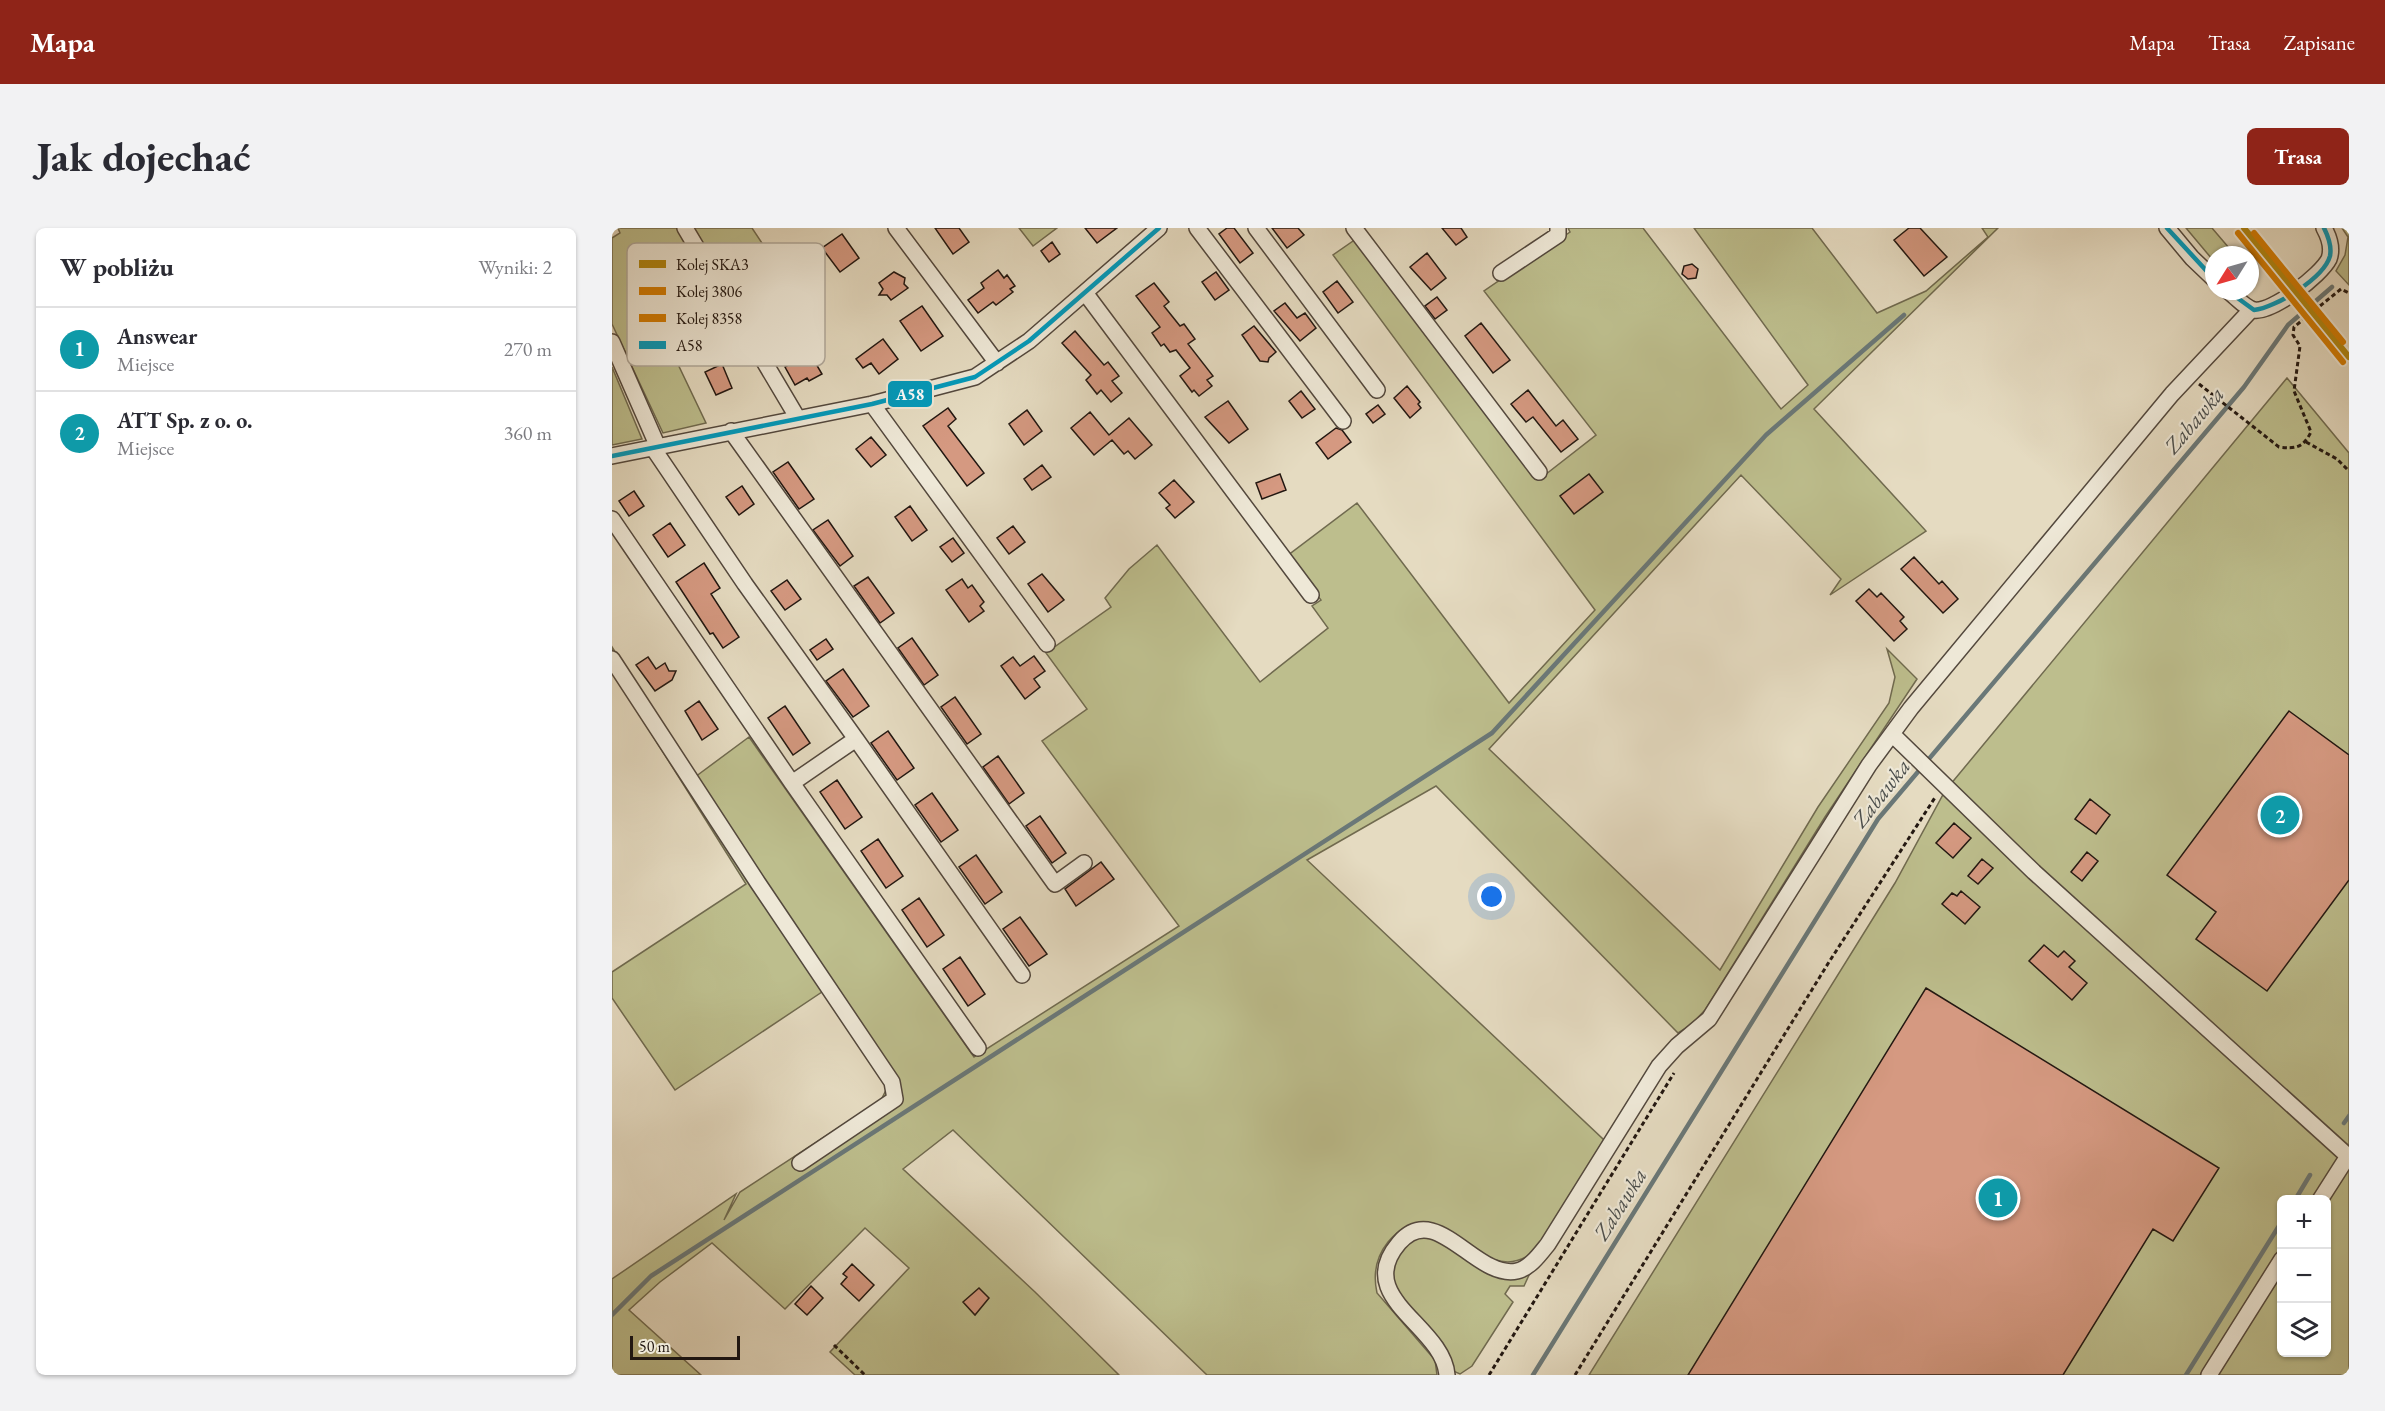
<!DOCTYPE html>
<html lang="pl">
<meta charset="utf-8">
<style>
:root{--surface:#fff;--page:#f2f2f3;--text:#2b2b33;--muted:#7c7c81;--line:#e1e1e2;--accent:#8f2418}
body{margin:0;font-family:"EB Garamond",serif;background:var(--page);color:var(--text)}
.controls{position:absolute;right:18px;bottom:18px;display:grid;overflow:hidden;border-radius:9px;box-shadow:0 2px 4px #0004}
.controls button{width:54px;height:54px;display:grid;place-items:center;padding:0;border:0;border-bottom:2px solid var(--line);background:var(--surface);color:var(--text);font:30px sans-serif}
.compass{position:absolute;left:1593px;top:18px;width:54px;height:54px;border-radius:50%;background:var(--surface);box-shadow:0 2px 4px #0004;rotate:233deg}
.scale{position:absolute;left:18px;bottom:15px;width:110px;box-sizing:border-box;padding-left:6px;border:3px solid #221711;border-top:0;font-size:16px;line-height:21px;white-space:nowrap;color:#221711;-webkit-text-stroke:4px #eee8d7;paint-order:stroke}
.you{position:absolute;left:880px;top:669px;width:21px;height:21px;margin:-15px;border:4px solid #fff;border-radius:50%;background:#1a73e8;box-shadow:0 0 0 9px #1a73e833}
.badge{display:grid;place-items:center;width:39px;height:39px;border-radius:50%;background:var(--accent);color:#fff;font-size:20px;font-weight:700}
.pin{position:absolute;translate:-50% -50%;border:3px solid #fff;box-shadow:0 2px 6px #0006}
.list{margin:0;padding:0;list-style:none}
h2{display:flex;justify-content:space-between;align-items:center;height:78px;margin:0;padding:0 24px;font-size:26px}
h2 small{font-size:20px;font-weight:400;color:var(--muted)}
.list li{display:grid;grid-template-columns:39px 1fr auto;gap:18px;align-items:center;box-sizing:border-box;height:84px;padding:0 24px;border-top:2px solid var(--line)}
.list b{display:block;font-size:22px;white-space:nowrap}
.list p{margin:0;font-size:20px;white-space:nowrap;color:var(--muted)}
.list em{font-size:20px;font-style:normal;color:var(--muted)}
.icon{flex:none;width:33px;height:33px;fill:none;stroke:currentColor;stroke-width:2;stroke-linecap:round;stroke-linejoin:round}
.map{position:relative;flex:none;width:1737px;height:1147px;overflow:hidden;border-radius:9px}
header{display:flex;align-items:center;gap:36px;box-sizing:border-box;height:84px;padding:0 30px;background:var(--accent);color:#fff}
header strong{font-size:28px}
nav{display:flex;gap:33px;margin-inline-start:auto;font-size:21px}
.intro{display:flex;align-items:center;justify-content:space-between;box-sizing:border-box;height:144px;padding:0 36px}
h1{margin:0;font-size:42px}
.button{padding:15px 27px;border-radius:9px;background:var(--accent);color:#fff;font-size:21px;font-weight:700}
main{display:flex;gap:36px;padding:0 36px}
aside{flex:1;background:var(--surface);border-radius:9px;box-shadow:0 2px 4px #0004}
.map>svg:first-child{display:block}
</style>
<header>
<strong>Mapa</strong>
<nav><a>Mapa</a><a>Trasa</a><a>Zapisane</a></nav>
</header>
<div class="intro"><h1>Jak dojechać</h1><a class="button">Trasa</a></div>
<main>
<aside>
<h2>W pobliżu<small>Wyniki: 2</small></h2>
<ul class="list">
<li><span class="badge" style="background:#0f9aa8">1</span><div><b>Answear</b><p>Miejsce</p></div><em>270 m</em></li>
<li><span class="badge" style="background:#0f9aa8">2</span><div><b>ATT Sp. z o. o.</b><p>Miejsce</p></div><em>360 m</em></li>
</ul>
</aside>
<div class="map">
<svg width="1737" height="1147" viewBox="0 0 1737 1147">
<rect width="100%" height="100%" fill="#e5dbc1"/>
<filter id="stains"><feTurbulence type="fractalNoise" baseFrequency=".00333" numOctaves="4"/><feColorMatrix values="0 0 0 0 .2 0 0 0 0 .09 0 0 0 0 .02 0 0 0 .5 -.17"/></filter>
<radialGradient id="worn" r=".72"><stop offset=".6" stop-color="#630" stop-opacity="0"/><stop offset="1" stop-color="#630" stop-opacity=".3"/></radialGradient>
<!-- green -->
<path fill="#bdbe8d" stroke="#706a4f" stroke-width="1.5" fill-rule="evenodd" d="M 6,0 L 65,0 L 124,93 L 63,130 L 94,195 L 51,205 L 0,96 L 0,10 L 8,5 Z
M 80,0 L 140,0 L 175,53 L 129,81 Z
M 407,0 L 445,0 L 421,18 Z
M 956,0 L 1031,0 L 1169,181 L 1196,157 L 1082,0 L 1200,0 L 1265,85 L 1314,63 L 1376,9 L 1370,0 L 1386,0 L 1202,181 L 1314,303 L 1218,367 L 1229,351 L 1129,247 L 877,521 L 1108,742 L 1206,579 L 1277,475 L 1283,449 L 1275,421 L 1305,451 L 1213,589 L 1093,782 L 1079,797 L 1066,805 L 824,558 L 695,632 L 992,912 C 977,938 936,1017 914,1029 C 864,1057 826,954 776,1014 C 764,1029 761,1047 765,1065 L 823,1132 L 825,1147 L 595,1147 L 341,902 L 291,941 L 423,1064 L 507,1147 L 243,1147 L 218,1124 L 297,1040 L 253,1000 L 173,1081 L 100,1015 L 48,1054 L 17,1082 L 89,1147 L 0,1147 L 0,1051 L 124,966 L 112,992 L 128,964 L 269,872 L 275,860 L 213,762 L 63,862 L 0,770 L 0,744 L 134,656 L 0,443 L 0,419 L 83,549 L 137,509 L 362,829 L 567,698 L 430,513 L 475,481 L 434,425 L 499,379 L 493,370 L 517,341 L 545,317 L 648,454 L 716,400 L 700,378 L 709,372 L 675,328 L 745,275 L 897,475 L 983,382 L 721,27 L 744,11 L 929,250 L 984,207 L 872,63 L 958,4 Z
M 1574,0 L 1600,0 L 1623,27 L 1602,27 L 1602,32 L 1600,31 Z
M 1730,0 L 1737,0 L 1737,57 L 1724,43 L 1733,27 L 1736,9 Z
M 0,139 L 30,211 L 0,217 Z
M 1675,150 L 1737,225 L 1737,1147 L 977,1147 L 1283,655 L 1333,563 ZM 1670,972 L 1714,972 L 1714,1124 L 1670,1124 Z
M 815,1006 L 918,1045 L 912,1058 L 898,1058 L 893,1066 L 901,1074 L 860,1138 L 848,1146 L 841,1143 L 785,1069 L 779,1041 L 794,1015 Z"/>
<g fill="none" stroke-linecap="round" stroke-linejoin="round">
<!-- stream -->
<path stroke="#6a7878" stroke-width="4.5" d="M 1732,895 L 1737,888
M 1683,972 L 1698,947
M 0,1087 L 39,1048 L 880,505 L 1154,207 L 1292,87
M 921,1147 L 1266,591 L 1632,159 L 1676,97 L 1720,59
M 1574,1147 L 1670,993"/>
</g>
<!-- building -->
<path fill="#d59981" stroke="#221711" stroke-width="1.5" d="M 323,0 L 347,0 L 357,14 L 341,26 Z
M 473,0 L 505,0 L 485,15 Z
M 615,0 L 622,0 L 641,25 L 628,35 L 607,6 Z
M 660,0 L 686,0 L 692,7 L 675,20 Z
M 830,0 L 849,0 L 855,9 L 844,17 Z
M 1297,0 L 1308,0 L 1335,29 L 1312,48 L 1282,12 Z
M 230,6 L 247,30 L 228,44 L 210,20 Z
M 440,14 L 448,26 L 437,34 L 429,23 Z
M 815,25 L 834,50 L 819,62 L 798,39 Z
M 1080,36 L 1086,41 L 1084,50 L 1076,51 L 1070,46 L 1072,38 Z
M 386,42 L 392,50 L 395,47 L 403,58 L 398,61 L 401,64 L 384,77 L 381,74 L 366,85 L 356,72 L 372,60 L 369,55 Z
M 282,44 L 293,50 L 292,56 L 296,60 L 279,72 L 275,67 L 267,67 L 271,61 L 267,55 Z
M 604,44 L 617,62 L 603,72 L 590,54 Z
M 725,53 L 741,74 L 726,85 L 711,64 Z
M 542,55 L 557,74 L 552,78 L 568,98 L 572,96 L 583,111 L 576,116 L 601,148 L 595,152 L 600,158 L 587,168 L 582,162 L 580,164 L 568,148 L 578,140 L 564,122 L 558,124 L 552,116 L 549,118 L 540,105 L 548,99 L 524,68 Z
M 825,69 L 835,82 L 823,91 L 813,78 Z
M 673,75 L 685,90 L 693,85 L 704,100 L 688,113 L 662,83 Z
M 310,78 L 331,108 L 309,123 L 288,93 Z
M 869,95 L 898,132 L 881,145 L 853,108 Z
M 642,98 L 664,124 L 657,130 L 656,134 L 648,133 L 630,107 Z
M 463,103 L 492,137 L 496,134 L 507,148 L 500,153 L 510,165 L 499,174 L 489,162 L 485,166 L 474,152 L 479,147 L 450,115 Z
M 271,111 L 286,131 L 267,146 L 259,135 L 251,140 L 244,131 Z
M 197,124 L 210,146 L 197,153 L 195,150 L 183,157 L 173,139 Z
M 110,136 L 120,160 L 104,167 L 93,144 Z
M 795,158 L 808,174 L 806,176 L 809,180 L 798,190 L 782,170 Z
M 916,162 L 944,198 L 951,192 L 966,211 L 949,224 L 921,189 L 914,194 L 899,176 Z
M 689,163 L 703,181 L 690,190 L 677,173 Z
M 616,173 L 636,201 L 617,215 L 593,189 Z
M 766,177 L 773,186 L 761,195 L 754,186 Z
M 336,180 L 344,191 L 336,198 L 372,245 L 355,258 L 311,198 Z
M 415,182 L 430,203 L 412,217 L 397,196 Z
M 478,184 L 497,207 L 517,190 L 540,217 L 523,231 L 516,223 L 512,226 L 500,212 L 482,227 L 459,200 Z
M 724,200 L 730,202 L 739,214 L 716,231 L 704,215 Z
M 259,209 L 274,227 L 259,239 L 244,221 Z
M 176,234 L 202,271 L 187,281 L 161,244 Z
M 430,237 L 439,249 L 420,262 L 412,251 Z
M 668,246 L 674,262 L 650,271 L 644,255 Z
M 977,246 L 991,264 L 962,286 L 948,268 Z
M 562,252 L 582,274 L 563,290 L 554,280 L 558,277 L 547,265 Z
M 130,258 L 142,276 L 127,287 L 114,269 Z
M 22,263 L 32,278 L 17,288 L 7,273 Z
M 298,278 L 315,302 L 300,313 L 283,289 Z
M 216,292 L 241,328 L 228,338 L 201,302 Z
M 58,295 L 73,317 L 56,329 L 41,307 Z
M 401,298 L 413,314 L 397,326 L 385,310 Z
M 341,310 L 352,325 L 340,334 L 328,319 Z
M 1302,329 L 1327,356 L 1330,353 L 1346,371 L 1331,385 L 1289,341 Z
M 92,335 L 108,360 L 99,366 L 127,409 L 111,420 L 101,405 L 98,406 L 64,354 Z
M 430,346 L 452,372 L 436,384 L 416,356 Z
M 256,349 L 282,385 L 268,395 L 242,358 Z
M 350,351 L 356,360 L 360,357 L 372,374 L 368,378 L 372,383 L 357,394 L 334,362 Z
M 175,352 L 189,371 L 173,382 L 159,363 Z
M 1257,361 L 1265,369 L 1269,365 L 1292,389 L 1288,393 L 1295,401 L 1282,413 L 1244,373 Z
M 300,410 L 326,447 L 312,457 L 286,420 Z
M 214,411 L 221,421 L 205,432 L 198,422 Z
M 422,428 L 433,443 L 422,451 L 428,459 L 413,471 L 389,438 L 401,429 L 408,438 Z
M 36,429 L 44,441 L 53,435 L 57,443 L 64,443 L 60,452 L 43,463 L 24,437 Z
M 231,441 L 257,478 L 241,489 L 214,453 Z
M 343,469 L 369,506 L 355,516 L 329,479 Z
M 87,473 L 106,501 L 90,512 L 73,483 Z
M 173,478 L 198,515 L 181,527 L 156,490 Z
M 1677,483 L 1737,527 L 1737,652 L 1655,763 L 1584,711 L 1604,684 L 1555,647 Z
M 276,503 L 302,540 L 285,552 L 259,515 Z
M 386,528 L 412,565 L 397,576 L 371,539 Z
M 225,552 L 250,589 L 233,601 L 208,564 Z
M 320,565 L 346,602 L 329,614 L 303,577 Z
M 1478,571 L 1498,587 L 1484,606 L 1463,591 Z
M 428,588 L 454,625 L 440,635 L 414,598 Z
M 1342,595 L 1359,610 L 1341,630 L 1324,615 Z
M 266,611 L 291,648 L 274,660 L 249,623 Z
M 1475,624 L 1486,633 L 1470,653 L 1459,644 Z
M 364,627 L 390,664 L 373,676 L 347,639 Z
M 1370,631 L 1381,640 L 1366,656 L 1356,648 Z
M 489,634 L 502,651 L 464,678 L 453,661 Z
M 1349,663 L 1368,679 L 1353,696 L 1330,676 L 1340,665 L 1345,668 Z
M 307,670 L 332,707 L 315,719 L 290,682 Z
M 408,689 L 435,726 L 417,738 L 391,701 Z
M 1432,717 L 1446,729 L 1452,723 L 1463,733 L 1457,739 L 1475,755 L 1460,772 L 1417,733 Z
M 348,729 L 373,766 L 356,778 L 331,741 Z
M 1314,760 L 1607,940 L 1561,1013 L 1541,1001 L 1451,1147 L 1076,1147 Z
M 240,1036 L 262,1057 L 247,1073 L 229,1056 L 235,1049 L 231,1046 Z
M 199,1058 L 211,1070 L 195,1087 L 183,1076 Z
M 367,1060 L 377,1070 L 363,1087 L 351,1074 Z"/>
<g fill="none" stroke-linecap="round" stroke-linejoin="round">
<defs>
<path id="minor" d="M 73,0 L 185,189
M 284,0 L 385,135
M 585,0 L 731,193
M 644,0 L 765,162
M 742,0 L 927,244
M 1555,0 L 1580,30 L 1602,51
M 889,45 L 946,7 L 946,0
M 1616,63 C 1624,69 1633,80 1642,82 C 1660,85 1709,47 1717,31 C 1721,20 1717,9 1712,0
M 474,66 L 699,367
M 0,114 L 46,219
M 260,176 L 435,416
M 119,203 L 443,656 L 472,635
M 41,220 L 133,356 L 244,511
M 0,228 L 260,176 L 363,149 L 417,113 L 547,0
M 0,291 L 180,555 L 366,820
M 0,431 L 146,655 L 280,854 L 283,871 L 188,935
M 1280,506 L 1422,644 L 1737,929
M 180,555 L 244,511 L 410,747
M 1708,972 L 1736,928
M 835,1147 C 831,1097 740,1070 787,1015 C 824,971 864,1052 905,1043 C 918,1040 928,1026 936,1016 L 1047,838 L 1065,818 L 1097,791 L 1257,537 L 1299,480 L 1560,166 L 1639,82
M 1597,1147 L 1670,1031"/>
</defs>
<!-- minor casing -->
<use href="#minor" stroke="#53483d" stroke-width="18"/>
<!-- path -->
<path stroke="#221711" stroke-width="3" stroke-dasharray="4.5 3" stroke-linecap="butt" d="M 1587,156 L 1667,219 C 1683,221 1691,220 1699,204 L 1682,163 L 1688,118 L 1681,107 L 1682,99 L 1729,61 L 1737,65
M 1694,214 L 1725,231 L 1737,243
M 222,1117 L 253,1147
M 877,1147 L 1062,845
M 963,1147 L 1217,734 L 1324,568"/>
<!-- minor -->
<use href="#minor" stroke="#eee8d7" stroke-width="15"/>
<defs>
<path id="bus-1" d="M 1555,0 L 1602,51
M 1616,63 L 1642,82 C 1663,80 1712,50 1718,28 C 1720,18 1716,8 1712,0
M 0,228 L 260,176 L 363,149 L 417,113 L 547,0"/>
</defs>
<!-- bus-1 casing -->
<use href="#bus-1" stroke="#eee8d7" stroke-width="9"/>
<!-- bus-1 -->
<use href="#bus-1" stroke="#039abb" stroke-width="4.5"/>
<defs>
<path id="rail-1" d="M 1632,0 L 1737,129"/>
<path id="rail-2" d="M 1626,5 L 1731,134"/>
<path id="rail-3" d="M 1642,5 L 1731,114"/>
</defs>
<!-- rail-1 casing -->
<use href="#rail-1" stroke="#eee8d7" stroke-width="10"/>
<!-- rail-2 casing -->
<use href="#rail-2" stroke="#eee8d7" stroke-width="10"/>
<!-- rail-3 casing -->
<use href="#rail-3" stroke="#eee8d7" stroke-width="10"/>
<!-- rail-1 -->
<use href="#rail-1" stroke="#b18610" stroke-width="6"/>
<!-- rail-2 -->
<use href="#rail-2" stroke="#d37c03" stroke-width="6"/>
<!-- rail-3 -->
<use href="#rail-3" stroke="#d37c03" stroke-width="6"/>
</g>
<g text-anchor="middle" dominant-baseline="central" stroke-width="4.5" stroke-linejoin="round" paint-order="stroke">
<!-- water labels -->
<g font-size="22" font-style="italic" fill="#4c4f4d" stroke="#eee8d7">
<text transform="translate(1582 192) rotate(-50)">Zabawka</text>
<text transform="translate(1269 565) rotate(-52)">Zabawka</text>
<text transform="translate(1008 976) rotate(-58)">Zabawka</text>
</g>
</g>
<!-- legend -->
<rect x="15" y="15" width="198" height="123" rx="9" fill="#eee8d7" stroke="#b1a99c" stroke-width="1.5"/>
<rect x="27" y="32" width="27" height="8" fill="#b18610"/>
<rect x="27" y="59" width="27" height="8" fill="#d37c03"/>
<rect x="27" y="86" width="27" height="8" fill="#d37c03"/>
<rect x="27" y="113" width="27" height="8" fill="#039abb"/>
<g font-size="16" fill="#221711">
<text x="64" y="42">Kolej SKA3</text>
<text x="64" y="69">Kolej 3806</text>
<text x="64" y="96">Kolej 8358</text>
<text x="64" y="123">A58</text>
</g>
<rect stroke="#eee8d7" stroke-width="2" x="275" y="152" width="46" height="28" rx="6" fill="#039abb"/>
<g font-size="16" text-anchor="middle" font-weight="bold" fill="#fff">
<text x="298" y="172">A58</text>
</g>
<rect width="100%" height="100%" filter="url(#stains)"/>
<rect width="100%" height="100%" fill="url(#worn)"/>
</svg>
<div class="controls">
<button>+</button>
<button>−</button>
<button><svg class="icon" aria-label="layers" viewBox="0 0 24 24"><path d="M12 4l9 5-9 5-9-5zM3 14l9 5 9-5"/></svg></button>
</div>
<svg class="compass" viewBox="-18 -18 36 36"><path d="M0-13l5 13h-10z" fill="#e53935"/><path d="M0 13l5-13h-10z" fill="#7c7c81"/></svg>
<div class="scale">50 m</div>
<div class="you"></div>
<div class="pin badge" style="left:1386px;top:970px;background:#0f9aa8">1</div>
<div class="pin badge" style="left:1668px;top:587px;background:#0f9aa8">2</div>
</div>
</main>
